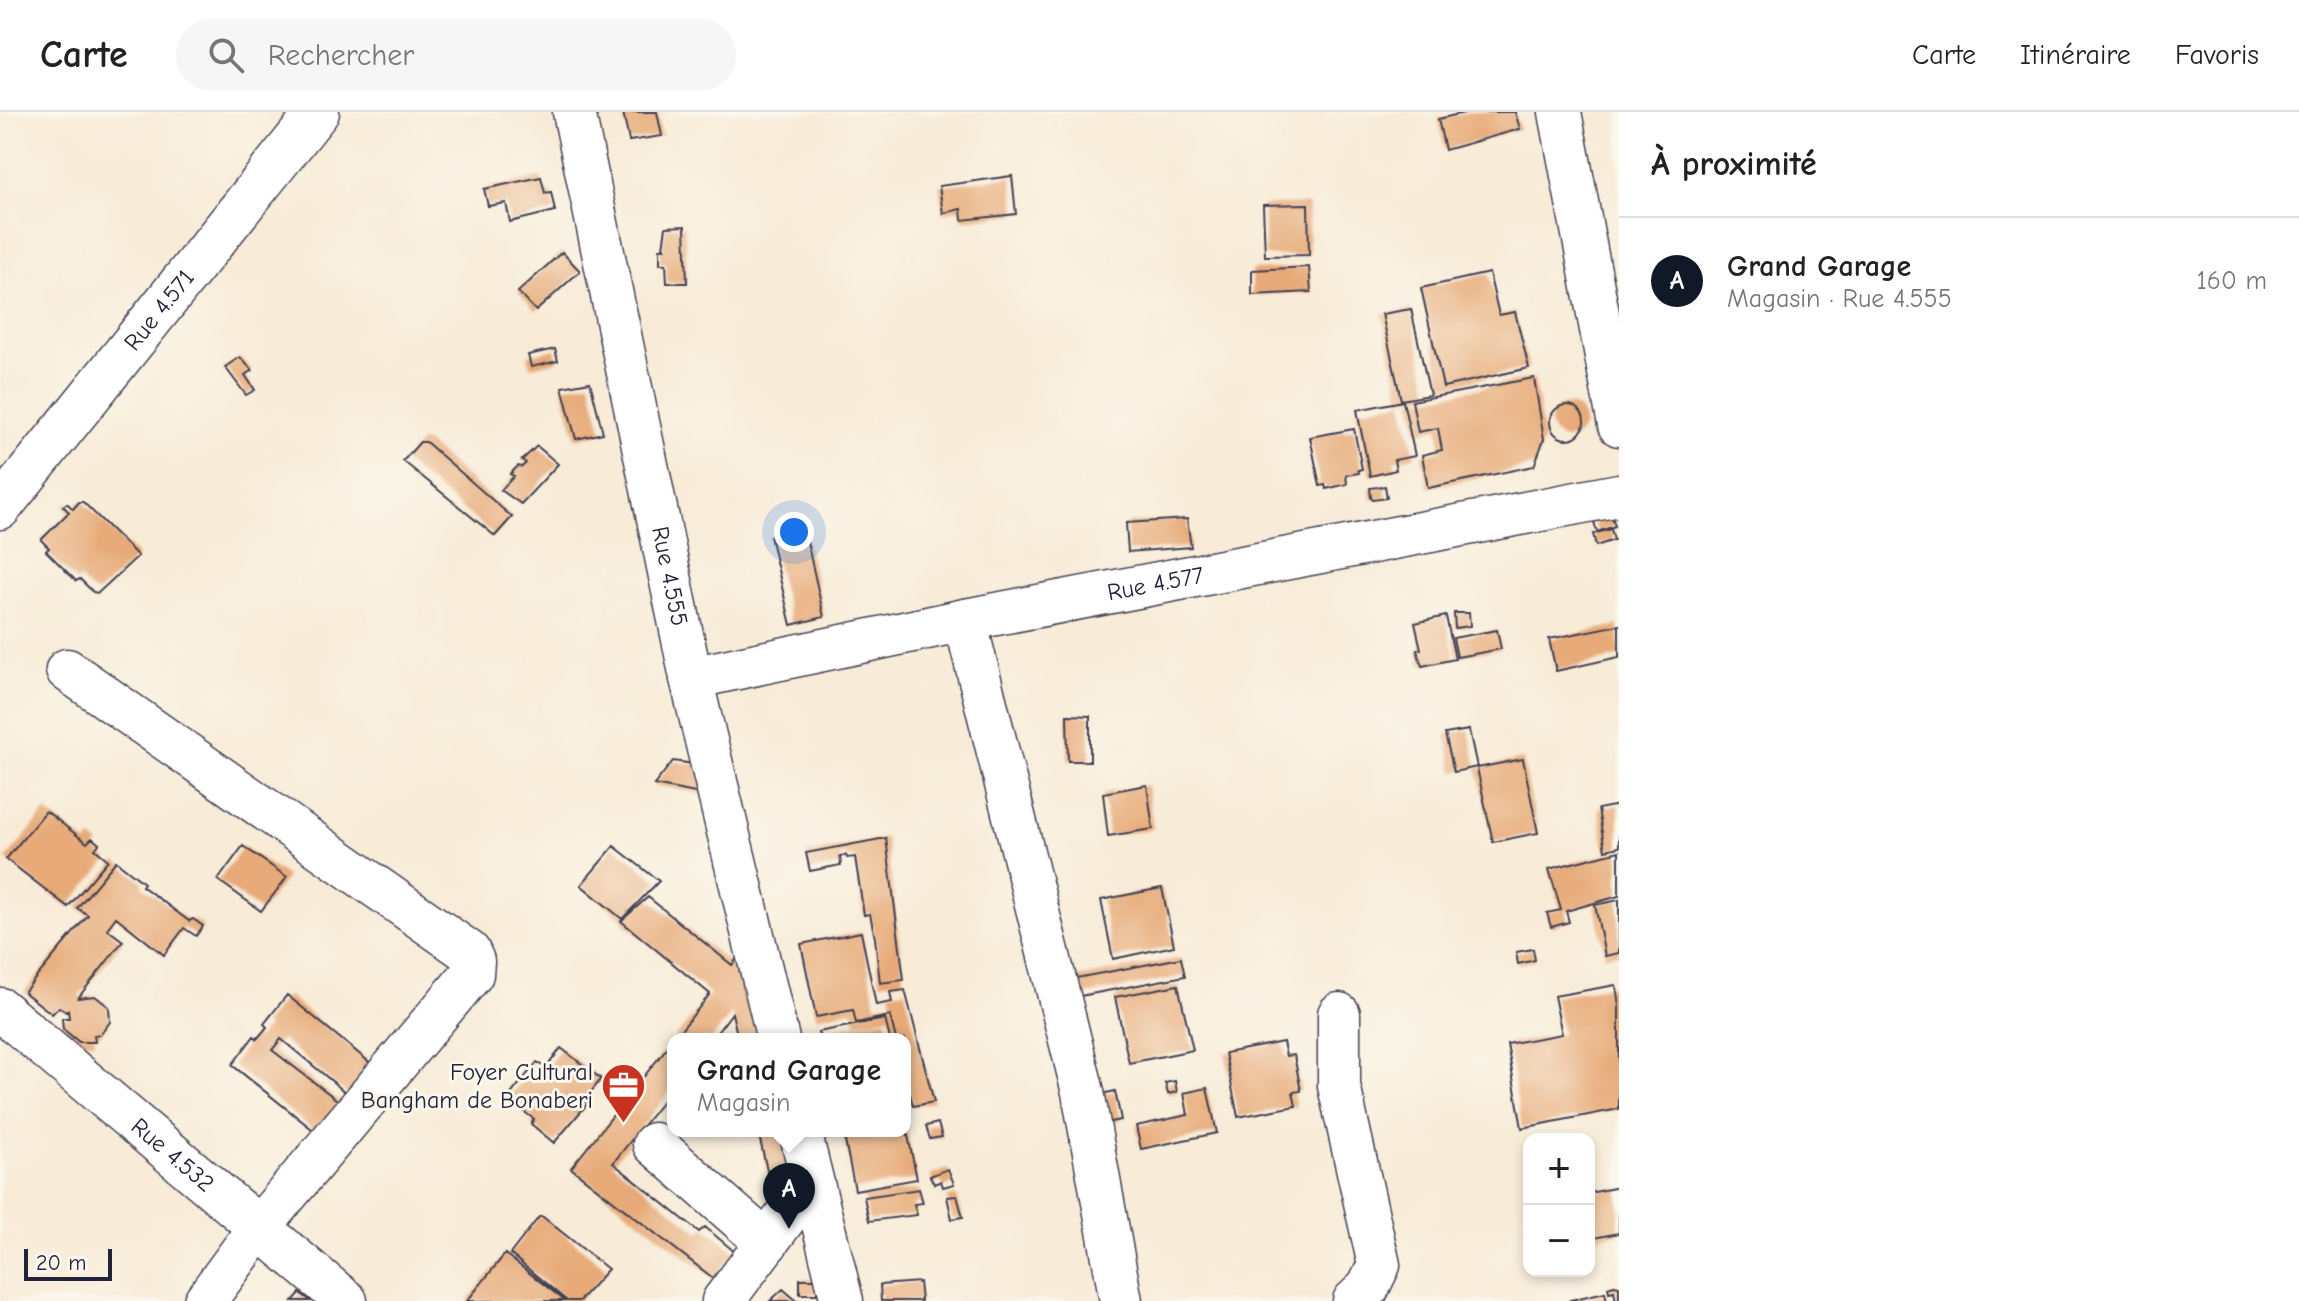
<!DOCTYPE html>
<html lang="fr">
<meta charset="utf-8">
<style>
:root{--surface:#fff;--page:#f6f6f6;--text:#222;--muted:#767676;--line:#e0e0e0;--accent:#111827}
body{margin:0;font-family:"Comic Neue",sans-serif;background:var(--page);color:var(--text)}
.controls{position:absolute;right:24px;bottom:24px;display:grid;overflow:hidden;border-radius:16px;box-shadow:0 4px 12px #0003}
.controls button{width:72px;height:72px;display:grid;place-items:center;padding:0;border:0;border-bottom:2px solid var(--line);background:var(--surface);color:var(--text);font:40px sans-serif}
.scale{position:absolute;left:24px;bottom:20px;width:88px;box-sizing:border-box;padding-left:8px;border:4px solid #22223b;border-top:0;font-size:22px;line-height:28px;white-space:nowrap;color:#22223b;-webkit-text-stroke:6px #fbf7ec;paint-order:stroke}
.you{position:absolute;left:794px;top:420px;width:28px;height:28px;margin:-20px;border:6px solid #fff;border-radius:50%;background:#1a73e8;box-shadow:0 0 0 12px #1a73e833}
.badge{display:grid;place-items:center;width:52px;height:52px;border-radius:50%;background:var(--accent);color:#fff;font-size:26px;font-weight:700}
.pin{position:absolute;translate:-50% -66px;filter:drop-shadow(0 2px 4px #0008)}
.pin::after{content:'';position:absolute;top:42px;width:28px;height:24px;background:inherit;clip-path:polygon(0 0,100% 0,50% 100%)}
.popup{position:absolute;left:667px;top:921px;width:244px;height:104px;box-sizing:border-box;display:grid;place-content:center;border-radius:16px;background:var(--surface);filter:drop-shadow(0 2px 6px #0005);font-size:26px;white-space:nowrap;color:var(--muted)}
.popup b{font-size:30px;color:var(--text)}
.popup::after{content:'';position:absolute;left:50%;top:100%;margin-left:-16px;border:16px solid transparent;border-top-color:var(--surface)}
.list{margin:0;padding:0;list-style:none}
h2{display:flex;justify-content:space-between;align-items:center;height:104px;margin:0;padding:0 32px;font-size:34px}
h2 small{font-size:26px;font-weight:400;color:var(--muted)}
.list li{display:grid;grid-template-columns:52px 1fr auto;gap:24px;align-items:center;box-sizing:border-box;height:128px;padding:0 32px;border-top:2px solid var(--line)}
.list b{display:block;font-size:30px;white-space:nowrap}
.list p{margin:0;font-size:26px;white-space:nowrap;color:var(--muted)}
.list em{font-size:26px;font-style:normal;color:var(--muted)}
.icon{flex:none;width:44px;height:44px;fill:none;stroke:currentColor;stroke-width:2;stroke-linecap:round;stroke-linejoin:round}
.map{position:relative;flex:none;width:1619px;height:1189px;overflow:hidden}
header{display:flex;align-items:center;gap:48px;box-sizing:border-box;height:112px;padding:0 40px;background:var(--surface);border-bottom:2px solid var(--line)}
header strong{font-size:38px}
nav{display:flex;gap:44px;margin-inline-start:auto;font-size:28px}
.search{width:560px;height:72px;background:var(--page);display:flex;align-items:center;gap:20px;box-sizing:border-box;padding:0 28px;border-radius:44px;color:var(--muted);font-size:30px}
main{display:flex}
aside{flex:1;background:var(--surface)}
.map>svg:first-child{display:block}
</style>
<header>
<strong>Carte</strong>
<div class="search"><svg class="icon" aria-label="search" viewBox="0 0 24 24"><circle cx="10" cy="10" r="6"/><path d="M15 15l6 6"/></svg>Rechercher</div>
<nav><a>Carte</a><a>Itinéraire</a><a>Favoris</a></nav>
</header>
<main>
<div class="map">
<svg width="1619" height="1189" viewBox="0 0 1619 1189">
<rect width="100%" height="100%" fill="#fbf7ec"/>
<filter id="ink" filterUnits="userSpaceOnUse"><feTurbulence type="fractalNoise" baseFrequency=".0125" numOctaves="2"/><feDisplacementMap in="SourceGraphic" scale="16" xChannelSelector="R" yChannelSelector="G"/><feConvolveMatrix kernelMatrix="1 2 1 2 8 2 1 2 1" color-interpolation-filters="sRGB"/></filter>
<filter id="wash" filterUnits="userSpaceOnUse"><feTurbulence type="fractalNoise" baseFrequency=".006" numOctaves="4" result="noise"/><feDisplacementMap in="SourceGraphic" scale="32" xChannelSelector="R" yChannelSelector="G"/><feGaussianBlur stdDeviation="1.8" result="paint"/><feColorMatrix in="noise" values="0 0 0 0 0 0 0 0 0 0 0 0 0 0 0 0 0 1.4 0 .05"/><feComposite in="paint" operator="in"/></filter>
<g filter="url(#wash)">
<rect width="100%" height="100%" fill="#f8ebd7"/>
<g id="blocks">
<!-- building -->
<path fill="#e7aa78" d="M 623,0 L 657,0 L 662,24 L 629,29 Z
M 1468,0 L 1515,0 L 1520,17 L 1445,38 L 1438,7 Z
M 1012,64 L 1016,102 L 962,108 L 961,97 L 943,101 L 939,74 Z
M 541,65 L 545,81 L 551,80 L 555,99 L 510,110 L 506,91 L 488,94 L 484,77 Z
M 1308,92 L 1309,143 L 1265,144 L 1263,93 Z
M 685,114 L 687,171 L 667,171 L 666,152 L 660,152 L 660,137 L 666,136 L 663,135 L 666,115 Z
M 562,140 L 580,159 L 536,199 L 518,180 Z
M 1309,155 L 1311,180 L 1252,183 L 1252,158 Z
M 1489,161 L 1499,203 L 1515,200 L 1529,256 L 1443,275 L 1421,176 Z
M 1411,197 L 1430,283 L 1401,288 L 1382,202 Z
M 555,237 L 558,249 L 531,255 L 528,243 Z
M 240,245 L 252,258 L 245,263 L 255,278 L 246,283 L 225,255 Z
M 1534,266 L 1544,327 L 1534,354 L 1428,376 L 1422,343 L 1442,338 L 1438,316 L 1418,320 L 1412,289 Z
M 590,270 L 603,321 L 576,327 L 562,275 Z
M 1403,289 L 1415,344 L 1394,348 L 1396,358 L 1370,364 L 1357,298 Z
M1550 310a17 17 0 1 1 34 0a17 17 0 1 1-34 0Z
M 1354,317 L 1362,357 L 1358,358 L 1359,361 L 1346,363 L 1347,372 L 1326,377 L 1325,373 L 1320,374 L 1310,325 Z
M 420,330 L 426,330 L 512,405 L 495,424 L 403,349 Z
M 537,334 L 558,352 L 521,392 L 501,378 L 514,364 L 510,362 L 518,354 L 522,355 L 526,351 L 522,348 Z
M 1385,374 L 1387,386 L 1373,388 L 1371,386 L 1370,376 Z
M 79,390 L 83,390 L 138,444 L 98,481 L 93,480 L 80,467 L 76,469 L 46,439 L 49,436 L 41,428 L 69,400 L 63,394 L 67,391 L 73,397 Z
M 1612,405 L 1615,414 L 1597,420 L 1594,410 Z
M 1187,407 L 1191,435 L 1128,440 L 1126,411 Z
M 804,416 L 824,505 L 791,513 L 770,424 Z
M 1611,417 L 1614,428 L 1596,434 L 1593,422 Z
M 1454,501 L 1469,501 L 1470,514 L 1455,516 Z
M 1446,504 L 1455,547 L 1422,554 L 1417,538 L 1421,537 L 1415,511 Z
M 1619,513 L 1619,545 L 1556,559 L 1549,527 Z
M 1497,518 L 1501,537 L 1457,545 L 1453,526 Z
M 1067,603 L 1090,604 L 1090,649 L 1068,649 Z
M 1469,618 L 1477,655 L 1454,660 L 1445,622 Z
M 1523,647 L 1538,721 L 1493,730 L 1477,656 Z
M 673,649 L 701,653 L 706,683 L 654,673 Z
M 1147,673 L 1153,717 L 1108,724 L 1103,681 Z
M 1619,693 L 1619,735 L 1605,738 L 1598,697 Z
M 46,699 L 87,731 L 92,726 L 99,732 L 95,737 L 108,748 L 68,795 L 6,747 Z
M 886,726 L 904,868 L 880,871 L 875,826 L 870,802 L 864,803 L 855,745 L 847,746 L 846,743 L 840,744 L 841,753 L 810,759 L 806,741 Z
M 243,734 L 287,765 L 261,799 L 218,768 Z
M 614,734 L 659,769 L 622,807 L 581,773 Z
M 1619,739 L 1619,784 L 1566,799 L 1569,810 L 1551,815 L 1547,801 L 1561,798 L 1549,757 Z
M 116,749 L 144,771 L 142,774 L 189,809 L 193,807 L 203,814 L 196,824 L 184,816 L 164,843 L 116,805 L 107,817 L 123,829 L 78,886 L 95,884 L 109,895 L 110,910 L 100,923 L 94,923 L 95,930 L 79,930 L 63,917 L 62,906 L 69,906 L 68,898 L 66,900 L 59,895 L 52,902 L 24,880 L 88,803 L 77,796 Z
M 1162,776 L 1174,834 L 1113,847 L 1101,788 Z
M 648,785 L 732,853 L 738,845 L 761,927 L 738,927 L 732,901 L 712,927 L 674,927 L 710,882 L 621,809 Z
M 1619,788 L 1619,841 L 1605,844 L 1595,793 Z
M 861,820 L 876,893 L 892,890 L 890,880 L 905,878 L 934,990 L 913,994 L 905,962 L 905,927 L 896,927 L 890,904 L 856,911 L 853,898 L 816,905 L 801,832 Z
M 1533,837 L 1535,848 L 1518,852 L 1516,840 Z
M 1181,846 L 1185,864 L 1075,885 L 1071,867 Z
M 1178,873 L 1193,938 L 1129,951 L 1115,885 Z
M 1616,873 L 1619,894 L 1619,997 L 1522,1016 L 1507,932 L 1562,922 L 1554,884 Z
M 287,883 L 374,954 L 351,985 L 281,927 L 272,938 L 345,994 L 322,1025 L 232,953 L 254,924 L 257,927 L 267,915 L 264,912 Z
M 885,907 L 890,927 L 820,927 L 818,920 Z
M 673,928 L 673,976 L 613,1051 L 699,1120 L 705,1115 L 735,1140 L 713,1166 L 571,1056 Z
M 1283,930 L 1286,944 L 1294,943 L 1301,979 L 1293,980 L 1296,994 L 1238,1005 L 1225,941 Z
M 561,936 L 601,967 L 584,989 L 588,991 L 554,1031 L 531,1012 L 534,1007 L 507,987 L 537,950 L 546,956 Z
M 1175,969 L 1177,980 L 1168,982 L 1165,971 Z
M 1207,976 L 1217,1021 L 1141,1037 L 1136,1014 L 1188,1003 L 1184,981 Z
M 1115,979 L 1121,1008 L 1105,1011 L 1098,983 Z
M 938,1011 L 942,1025 L 930,1027 L 926,1014 Z
M 758,1019 L 782,1019 L 792,1069 L 769,1067 Z
M 843,1019 L 907,1019 L 917,1067 L 855,1078 Z
M 948,1057 L 954,1072 L 943,1075 L 941,1069 L 934,1072 L 930,1064 Z
M 1619,1075 L 1619,1121 L 1589,1127 L 1589,1081 Z
M 919,1077 L 923,1091 L 914,1092 L 917,1103 L 869,1109 L 864,1085 Z
M 957,1084 L 963,1105 L 952,1107 L 947,1085 Z
M 539,1105 L 543,1105 L 608,1157 L 579,1189 L 567,1189 L 510,1142 Z
M 505,1142 L 565,1189 L 467,1189 Z
M 800,1167 L 816,1167 L 817,1182 L 800,1182 Z
M 919,1170 L 921,1189 L 881,1189 L 880,1173 Z
M 1614,1173 L 1619,1174 L 1619,1189 L 1616,1189 L 1614,1179 L 1609,1180 L 1608,1175 Z
M 783,1177 L 797,1189 L 770,1189 Z
M 1605,1180 L 1607,1189 L 1571,1189 L 1570,1188 Z
M 300,1181 L 311,1189 L 293,1189 Z"/>
</g>
</g>
<g filter="url(#ink)">
<use href="#blocks" fill-opacity="0" stroke="#424052" stroke-width="2"/>
<g fill="none" stroke-linecap="round" stroke-linejoin="round">
<defs>
<g id="minor">
<path id="s1" d="M 574,0 L 691,566 L 778,927"/>
<path d="M 1560,0 L 1619,313"/>
<path id="s2" d="M 0,396 L 318,0"/>
<path d="M 965,508 L 1083,980 L 1121,1189"/>
<path d="M 67,558 L 469,840 L 473,849 L 472,862 L 260,1114 L 205,1189"/>
<path id="s3" d="M 691,566 L 965,508 L 1619,383"/>
<path id="s4" d="M 0,897 L 346,1189"/>
<path d="M 1339,902 L 1339,974 L 1379,1153 L 1368,1176 L 1354,1189"/>
<path d="M 800,1019 L 842,1189"/>
<path d="M 654,1032 L 767,1131"/>
<path d="M 723,1189 L 812,1070"/>
</g>
</defs>
<!-- minor casing -->
<use href="#minor" stroke="#424052" stroke-width="45"/>
<!-- minor -->
<use href="#minor" stroke="#fff" stroke-width="42"/>
</g>
</g>
<!-- icons -->
<defs>
<symbol id="office-pin" viewBox="-11 -11 22 30"><path d="M0 17L-7.5 6A9.5 9.5 0 1 1 7.5 6Z" fill="#c8321e" stroke="#fbf7ec"/><path d="M-6-3h4V-5.5h4V-3h4V5H-6ZM-1-4.5V-3h2v-1.5ZM-6 0V1H6V0Z" fill="#fff"/></symbol>
</defs>
<g fill-rule="evenodd">
<use href="#office-pin" x="598" y="948" width="51" height="69"/>
</g>
<g text-anchor="middle" dominant-baseline="central" stroke-width="6" stroke-linejoin="round" paint-order="stroke">
<!-- street labels -->
<g font-size="24" fill="#22223b" stroke="#fbf7ec">
<text stroke="none"><textPath href="#s2" startOffset="254">Rue 4.571</textPath></text>
<text stroke="none"><textPath href="#s1" startOffset="474">Rue 4.555</textPath></text>
<text stroke="none"><textPath href="#s3" startOffset="474">Rue 4.577</textPath></text>
<text stroke="none"><textPath href="#s4" startOffset="226">Rue 4.532</textPath></text>
</g>
<!-- poi labels -->
<g font-size="24" fill="#22223b" stroke="#fbf7ec" text-anchor="end">
<text x="593" y="960">Foyer Cultural<tspan x="593" dy="28">Bangham de Bonaberi</tspan></text>
</g>
</g>
</svg>
<div class="controls">
<button>+</button>
<button>−</button>
</div>
<div class="scale">20 m</div>
<div class="you"></div>
<div class="pin badge" style="left:789px;top:1117px">A</div>
<div class="popup"><b>Grand Garage</b>Magasin</div>
</div>
<aside>
<h2>À proximité<small></small></h2>
<ul class="list">
<li><span class="badge">A</span><div><b>Grand Garage</b><p>Magasin · Rue 4.555</p></div><em>160 m</em></li>
</ul>
</aside>
</main>
